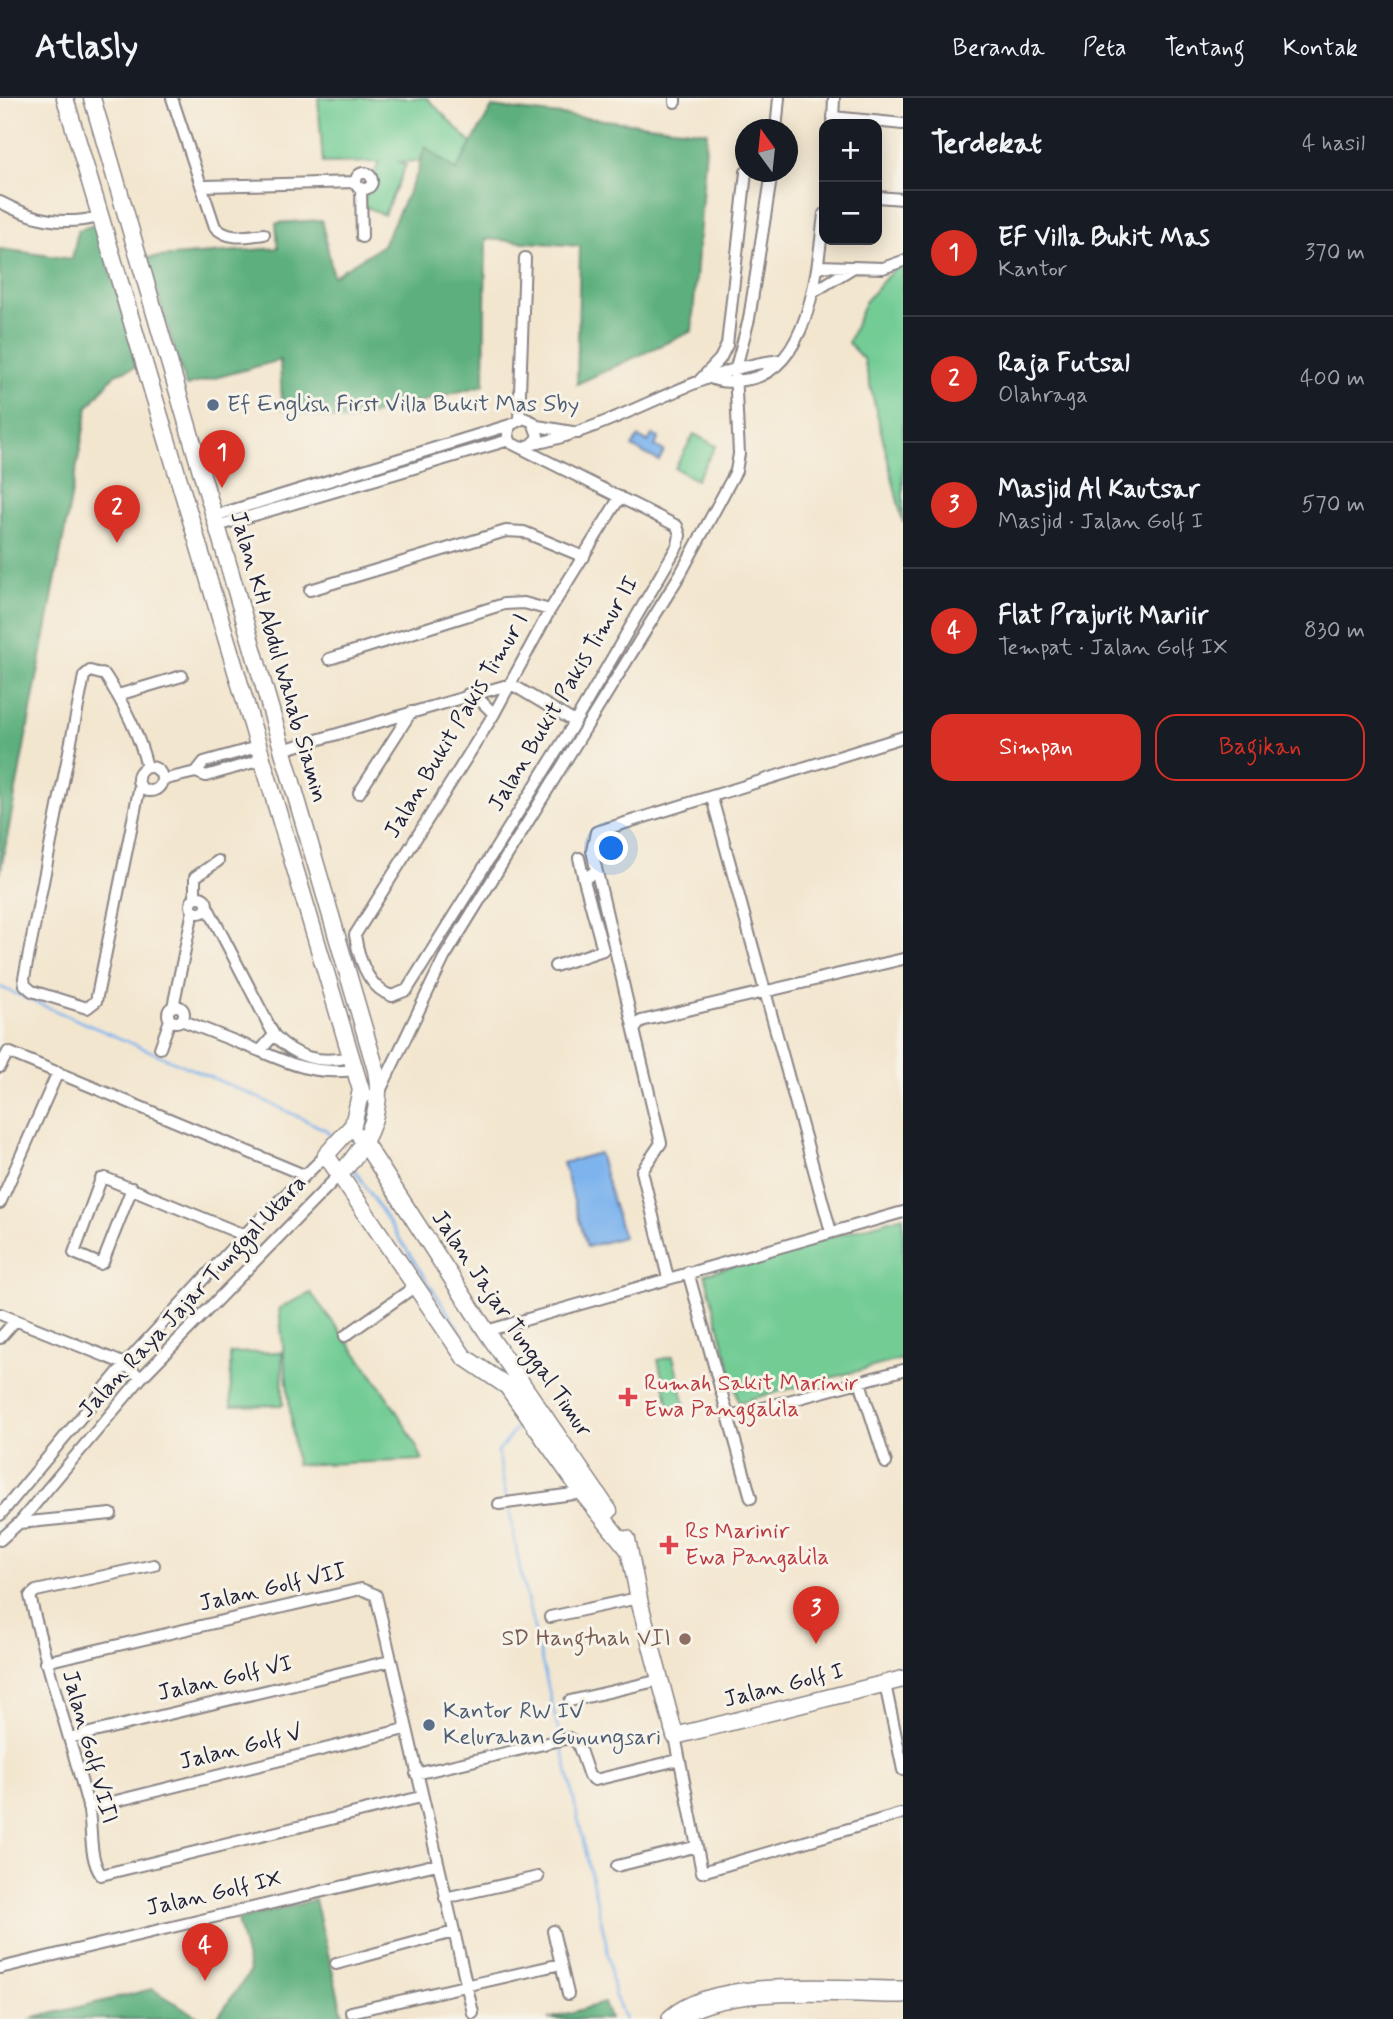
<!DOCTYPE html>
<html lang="id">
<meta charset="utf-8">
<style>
:root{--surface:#171b24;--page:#242831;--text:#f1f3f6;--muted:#9ea1a6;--line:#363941;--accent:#d93025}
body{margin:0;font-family:Mynerve,sans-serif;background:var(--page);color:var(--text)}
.controls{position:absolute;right:21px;top:21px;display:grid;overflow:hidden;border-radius:14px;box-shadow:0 4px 18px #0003}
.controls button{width:63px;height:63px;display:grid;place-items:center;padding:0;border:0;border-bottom:2px solid var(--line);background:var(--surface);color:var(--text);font:35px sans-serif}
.compass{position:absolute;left:735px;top:21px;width:63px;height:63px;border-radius:50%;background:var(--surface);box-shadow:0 4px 18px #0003;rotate:345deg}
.you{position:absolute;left:612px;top:751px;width:24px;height:24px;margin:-18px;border:5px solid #fff;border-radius:50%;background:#1a73e8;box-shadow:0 0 0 10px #1a73e833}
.badge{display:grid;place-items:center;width:46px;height:46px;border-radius:50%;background:var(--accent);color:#fff;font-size:23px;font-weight:700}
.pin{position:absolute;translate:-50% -58px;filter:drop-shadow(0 2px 4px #0008)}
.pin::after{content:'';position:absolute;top:37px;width:24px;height:21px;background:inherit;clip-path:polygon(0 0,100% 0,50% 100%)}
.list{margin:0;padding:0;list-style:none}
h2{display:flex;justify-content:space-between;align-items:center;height:91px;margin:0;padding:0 28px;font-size:30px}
h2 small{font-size:23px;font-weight:400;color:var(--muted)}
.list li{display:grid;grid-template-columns:46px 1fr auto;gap:21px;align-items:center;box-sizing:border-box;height:126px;padding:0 28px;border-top:2px solid var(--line)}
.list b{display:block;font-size:26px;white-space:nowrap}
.list p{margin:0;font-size:23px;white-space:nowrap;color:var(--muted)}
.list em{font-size:23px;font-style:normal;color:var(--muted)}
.actions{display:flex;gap:14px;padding:21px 28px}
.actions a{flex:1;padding:16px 0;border:2px solid var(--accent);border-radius:21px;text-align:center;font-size:24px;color:var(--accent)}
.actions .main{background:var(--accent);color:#fff}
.map{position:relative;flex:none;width:903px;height:1921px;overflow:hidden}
header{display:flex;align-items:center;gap:42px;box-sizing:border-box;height:98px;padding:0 35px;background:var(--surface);border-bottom:2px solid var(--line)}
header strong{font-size:33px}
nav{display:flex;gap:38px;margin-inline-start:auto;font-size:24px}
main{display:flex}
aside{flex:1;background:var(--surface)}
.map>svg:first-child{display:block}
</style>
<header>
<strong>Atlasly</strong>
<nav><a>Beranda</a><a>Peta</a><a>Tentang</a><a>Kontak</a></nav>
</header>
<main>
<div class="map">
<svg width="903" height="1921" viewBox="0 0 903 1921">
<rect width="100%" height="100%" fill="#f7f3e8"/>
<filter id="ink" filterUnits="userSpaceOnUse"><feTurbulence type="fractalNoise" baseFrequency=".0143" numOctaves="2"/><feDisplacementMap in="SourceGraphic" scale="14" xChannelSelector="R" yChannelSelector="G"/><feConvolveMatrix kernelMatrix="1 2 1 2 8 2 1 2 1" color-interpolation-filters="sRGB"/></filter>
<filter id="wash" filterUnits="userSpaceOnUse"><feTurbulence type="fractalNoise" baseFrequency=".00686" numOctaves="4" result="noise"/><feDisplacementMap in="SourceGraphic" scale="28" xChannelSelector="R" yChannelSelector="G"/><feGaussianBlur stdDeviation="1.57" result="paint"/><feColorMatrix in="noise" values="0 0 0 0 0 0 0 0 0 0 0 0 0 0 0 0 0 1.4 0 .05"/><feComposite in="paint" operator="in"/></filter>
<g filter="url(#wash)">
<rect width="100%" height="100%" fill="#f3e6cf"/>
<!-- green -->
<path fill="#72cc94" stroke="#4a7768" stroke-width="2" d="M 318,0 L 427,0 L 472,46 L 456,74 L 425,50 L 421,63 L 400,64 L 406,67 L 384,117 L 362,107 L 379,64 L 323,65 Z
M 903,160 L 903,425 L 864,262 L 848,245 L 865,204 Z
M 694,336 L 716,348 L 696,382 L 675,370 Z
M 903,1118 L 903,1261 L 739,1304 L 705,1176 Z
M 311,1195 C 351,1249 395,1301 423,1362 L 296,1367 L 279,1210 Z
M 282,1254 L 283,1307 L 231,1308 L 230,1255 Z
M 673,1258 L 685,1307 L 670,1311 L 658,1262 Z"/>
<!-- forest -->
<path fill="#5db07e" stroke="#40695c" stroke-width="2" d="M 492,9 L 707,34 L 692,233 L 577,286 L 580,148 L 486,141 L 484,287 L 347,323 L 282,311 L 280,262 L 186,288 L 146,160 L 278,150 L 276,125 L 322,122 L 333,178 L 383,147 L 417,76 L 425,49 L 456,73 Z
M 97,126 L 138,268 L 115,276 L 88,309 L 0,777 L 0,151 L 72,161 L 78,132 Z
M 315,1802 L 344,1921 L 216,1921 L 250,1874 L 237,1822 Z
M 152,1891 L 202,1921 L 30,1921 Z
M 604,1905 L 610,1921 L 549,1921 Z"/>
<!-- water -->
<path fill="#7eb4ed" stroke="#506b94" stroke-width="2" d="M 652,337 L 659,340 L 655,348 L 664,353 L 659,363 L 632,349 L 638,339 L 648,344 Z
M 599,1055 L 623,1139 L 587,1149 L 563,1065 Z"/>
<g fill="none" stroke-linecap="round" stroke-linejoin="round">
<!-- stream -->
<path stroke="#7eb4ed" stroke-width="2.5" d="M 0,889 L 257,999 L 326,1032 L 332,1040
M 354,1071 L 477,1259
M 478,1278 L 508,1303
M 507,1403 L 498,1354 L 519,1326 L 517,1313
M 509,1410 L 521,1476 L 560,1639
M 561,1645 L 606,1844 L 614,1896 L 625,1921"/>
</g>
</g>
<g filter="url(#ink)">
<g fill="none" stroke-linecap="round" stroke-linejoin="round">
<defs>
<path id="minor" d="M 172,0 L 215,129 C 229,143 246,138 264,136
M 675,4 L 675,0
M 833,19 L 903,26
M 833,23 L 834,0
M 776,32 L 779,0
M356 83a8 8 0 1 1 16 0a8 8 0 1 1-16 0Z
M 204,88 L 356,84
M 361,90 L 362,139
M 877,99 L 903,101
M 0,104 C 34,122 62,128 100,119
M 819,168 L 883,170 L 903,163
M 815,193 L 854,169
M 713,281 C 725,286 737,283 750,281 C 811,268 818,166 824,116
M 700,282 L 720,261 L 727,247 L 746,74
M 519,321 L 525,160
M 537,328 L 578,335
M 533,346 C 620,330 693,271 781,262
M 523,350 L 533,346 L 538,338 L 533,324 L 524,320 L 510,327 L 508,337 L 511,345 L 677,428 L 680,437 L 678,447 L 575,624 L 407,892 L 392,898 C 368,890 359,862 355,837 L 494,616 L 550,512 L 620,399
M 214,418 L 510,327
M 217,428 L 509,342
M 310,492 L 506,433 L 524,434 L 584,459
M 329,561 L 504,506 L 524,505 L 550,512
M 468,596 L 480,602 L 494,616
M 118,597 L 182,578
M 282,652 L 511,586 L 575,624
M138 681a12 12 0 1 1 24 0a12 12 0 1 1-24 0Z
M 196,674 L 204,664 L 257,649
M 162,682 L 196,674 L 206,678 L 261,662
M 140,687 L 96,903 L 87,910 L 32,893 L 25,887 L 24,880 L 84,578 L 90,573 L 105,577 C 124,606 139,636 147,669
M 359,695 L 411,614
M 712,700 L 831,1134
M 579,760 L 584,782
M191 807a8 8 0 1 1 16 0a8 8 0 1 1-16 0Z
M 195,800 L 195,779 L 218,763
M 555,868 L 603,852 L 584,782 L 596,772
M168 916a8 8 0 1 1 16 0a8 8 0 1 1-16 0Z
M 173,909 L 193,813
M 181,922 L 260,953 L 274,937 L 207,808
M 634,932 L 592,753 L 596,734 L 903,639
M 274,937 C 296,960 319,966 350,959
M 160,950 L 170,922
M 260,953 C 292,967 318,977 353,972
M 0,969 L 8,954 L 304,1077
M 361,1001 L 380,993 L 444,860 L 681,475 L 736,373 L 739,356 L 735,273 L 749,221 L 772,74
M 132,1090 L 103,1164 L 100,1166 L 74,1155 L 101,1081 L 105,1080 L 244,1137
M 0,1105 L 58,974
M 688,1174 L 751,1400
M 668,1180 L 642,1073 L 661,1045 L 634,932 L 641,923 L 903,861
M 0,1216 L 125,1266 L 141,1280
M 486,1233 L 903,1114
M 345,1238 L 417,1187
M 0,1240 L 15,1223
M 860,1284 L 886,1365
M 729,1319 L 903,1272
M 499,1406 L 588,1394
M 0,1417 L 125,1266 L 244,1137 L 326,1057
M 19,1425 L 111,1416
M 0,1442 L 19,1425 L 141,1280 L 341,1075
M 154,1467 L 36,1493 L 30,1498 C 46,1569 70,1638 88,1708 C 93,1730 88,1758 101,1777 L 421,1699
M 550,1519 L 638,1500
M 45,1564 L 361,1491 L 376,1497 L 473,1915
M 885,1586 L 903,1672
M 570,1603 L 660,1582
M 675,1638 L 702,1774 L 900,1716
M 69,1640 L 390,1563
M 416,1676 L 569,1640 L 578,1646 L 589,1678 L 595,1682 L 678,1662
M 88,1710 L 405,1631
M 617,1768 L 694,1749
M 445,1800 L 538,1779
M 336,1866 L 454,1834
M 561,1866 L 568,1896
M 0,1870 L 437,1766
M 351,1914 L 561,1866 L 553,1833"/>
<path id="secondary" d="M 65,0 L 361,992 L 353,1027 L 326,1057 L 464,1259 L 507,1288 L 584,1397 L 628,1451
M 92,0 L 376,972 C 384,1012 368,1046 341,1075
M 360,1038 L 486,1233 L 609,1413
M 627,1441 L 640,1506 L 675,1638 L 903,1581"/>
<path id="motorway" d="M 673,1921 C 718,1881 843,1894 903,1894"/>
</defs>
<!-- minor casing -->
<use href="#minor" stroke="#8a8485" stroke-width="14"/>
<!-- secondary casing -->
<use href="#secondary" stroke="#8a8485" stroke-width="19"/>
<!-- motorway casing -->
<use href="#motorway" stroke="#8a8485" stroke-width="24"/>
<!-- minor -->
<use href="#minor" stroke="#fff" stroke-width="10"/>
<!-- secondary -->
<use href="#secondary" stroke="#fff" stroke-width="16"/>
<!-- motorway -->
<use href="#motorway" stroke="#fff" stroke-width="21"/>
</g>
</g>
<!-- markers -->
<g fill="#5c6f8a" stroke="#f7f3e8" stroke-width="2.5">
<circle cx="213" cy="307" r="7"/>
<circle cx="429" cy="1627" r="7"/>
</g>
<g fill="#e0444e" stroke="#f7f3e8" stroke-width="2.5">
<path d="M624.5 1288.5h7v7h7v7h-7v7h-7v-7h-7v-7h7z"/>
<path d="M665.5 1436.5h7v7h7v7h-7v7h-7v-7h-7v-7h7z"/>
</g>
<circle fill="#8d6e63" stroke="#f7f3e8" stroke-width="2.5" cx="685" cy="1541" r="7"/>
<g text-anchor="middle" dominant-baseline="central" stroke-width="6" stroke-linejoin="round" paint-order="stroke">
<!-- service labels -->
<g font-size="23" fill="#4e5e75" stroke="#f7f3e8" text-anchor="start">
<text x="227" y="307">Ef English First Villa Bukit Mas Sby</text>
<text x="443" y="1614">Kantor RW IV<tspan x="443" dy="26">Kelurahan Gunungsari</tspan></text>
</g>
<!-- street labels -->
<g font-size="23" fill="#22223b" stroke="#f7f3e8">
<text transform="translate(278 559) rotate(74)">Jalan KH Abdul Wahab Siamin</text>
<text transform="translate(564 596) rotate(-59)">Jalan Bukit Pakis Timur II</text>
<text transform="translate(457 628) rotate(-59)">Jalan Bukit Pakis Timur I</text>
<text transform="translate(193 1199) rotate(-47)">Jalan Raya Jajar Tunggal Utara</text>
<text transform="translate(511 1226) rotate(56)">Jalan Jajar Tunggal Timur</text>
<text transform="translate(273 1490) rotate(-13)">Jalan Golf VII</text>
<text transform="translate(225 1581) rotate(-13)">Jalan Golf VI</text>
<text transform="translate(784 1588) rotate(-14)">Jalan Golf I</text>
<text transform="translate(89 1649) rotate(75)">Jalan Golf VIII</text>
<text transform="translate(241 1650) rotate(-14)">Jalan Golf V</text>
<text transform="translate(214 1796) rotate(-13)">Jalan Golf IX</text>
</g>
<!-- health labels -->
<g font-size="23" fill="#be3a42" stroke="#f7f3e8" text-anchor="start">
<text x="644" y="1286">Rumah Sakit Marinir<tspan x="644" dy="26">Ewa Panggalila</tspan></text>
<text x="685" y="1434">Rs Marinir<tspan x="685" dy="26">Ewa Pangalila</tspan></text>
</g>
<!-- education labels -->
<g font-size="23" fill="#785e54" stroke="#f7f3e8" text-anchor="end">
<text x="671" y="1541">SD Hangtuah VII</text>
</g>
</g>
</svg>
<div class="controls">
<button>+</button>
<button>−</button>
</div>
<svg class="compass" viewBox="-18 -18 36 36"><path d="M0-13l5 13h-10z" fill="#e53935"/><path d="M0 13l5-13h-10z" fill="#9ea1a6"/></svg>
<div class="you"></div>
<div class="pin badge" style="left:222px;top:390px">1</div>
<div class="pin badge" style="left:117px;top:445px">2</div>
<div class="pin badge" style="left:816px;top:1546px">3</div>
<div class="pin badge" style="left:205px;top:1883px">4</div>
</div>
<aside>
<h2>Terdekat<small>4 hasil</small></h2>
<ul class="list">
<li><span class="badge">1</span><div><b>EF Villa Bukit Mas</b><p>Kantor</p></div><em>370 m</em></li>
<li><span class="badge">2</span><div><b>Raja Futsal</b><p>Olahraga</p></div><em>400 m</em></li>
<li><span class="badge">3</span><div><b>Masjid Al Kautsar</b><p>Masjid · Jalan Golf I</p></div><em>570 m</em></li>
<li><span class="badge">4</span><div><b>Flat Prajurit Mariir</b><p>Tempat · Jalan Golf IX</p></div><em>830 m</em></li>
</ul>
<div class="actions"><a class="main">Simpan</a><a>Bagikan</a></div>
</aside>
</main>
